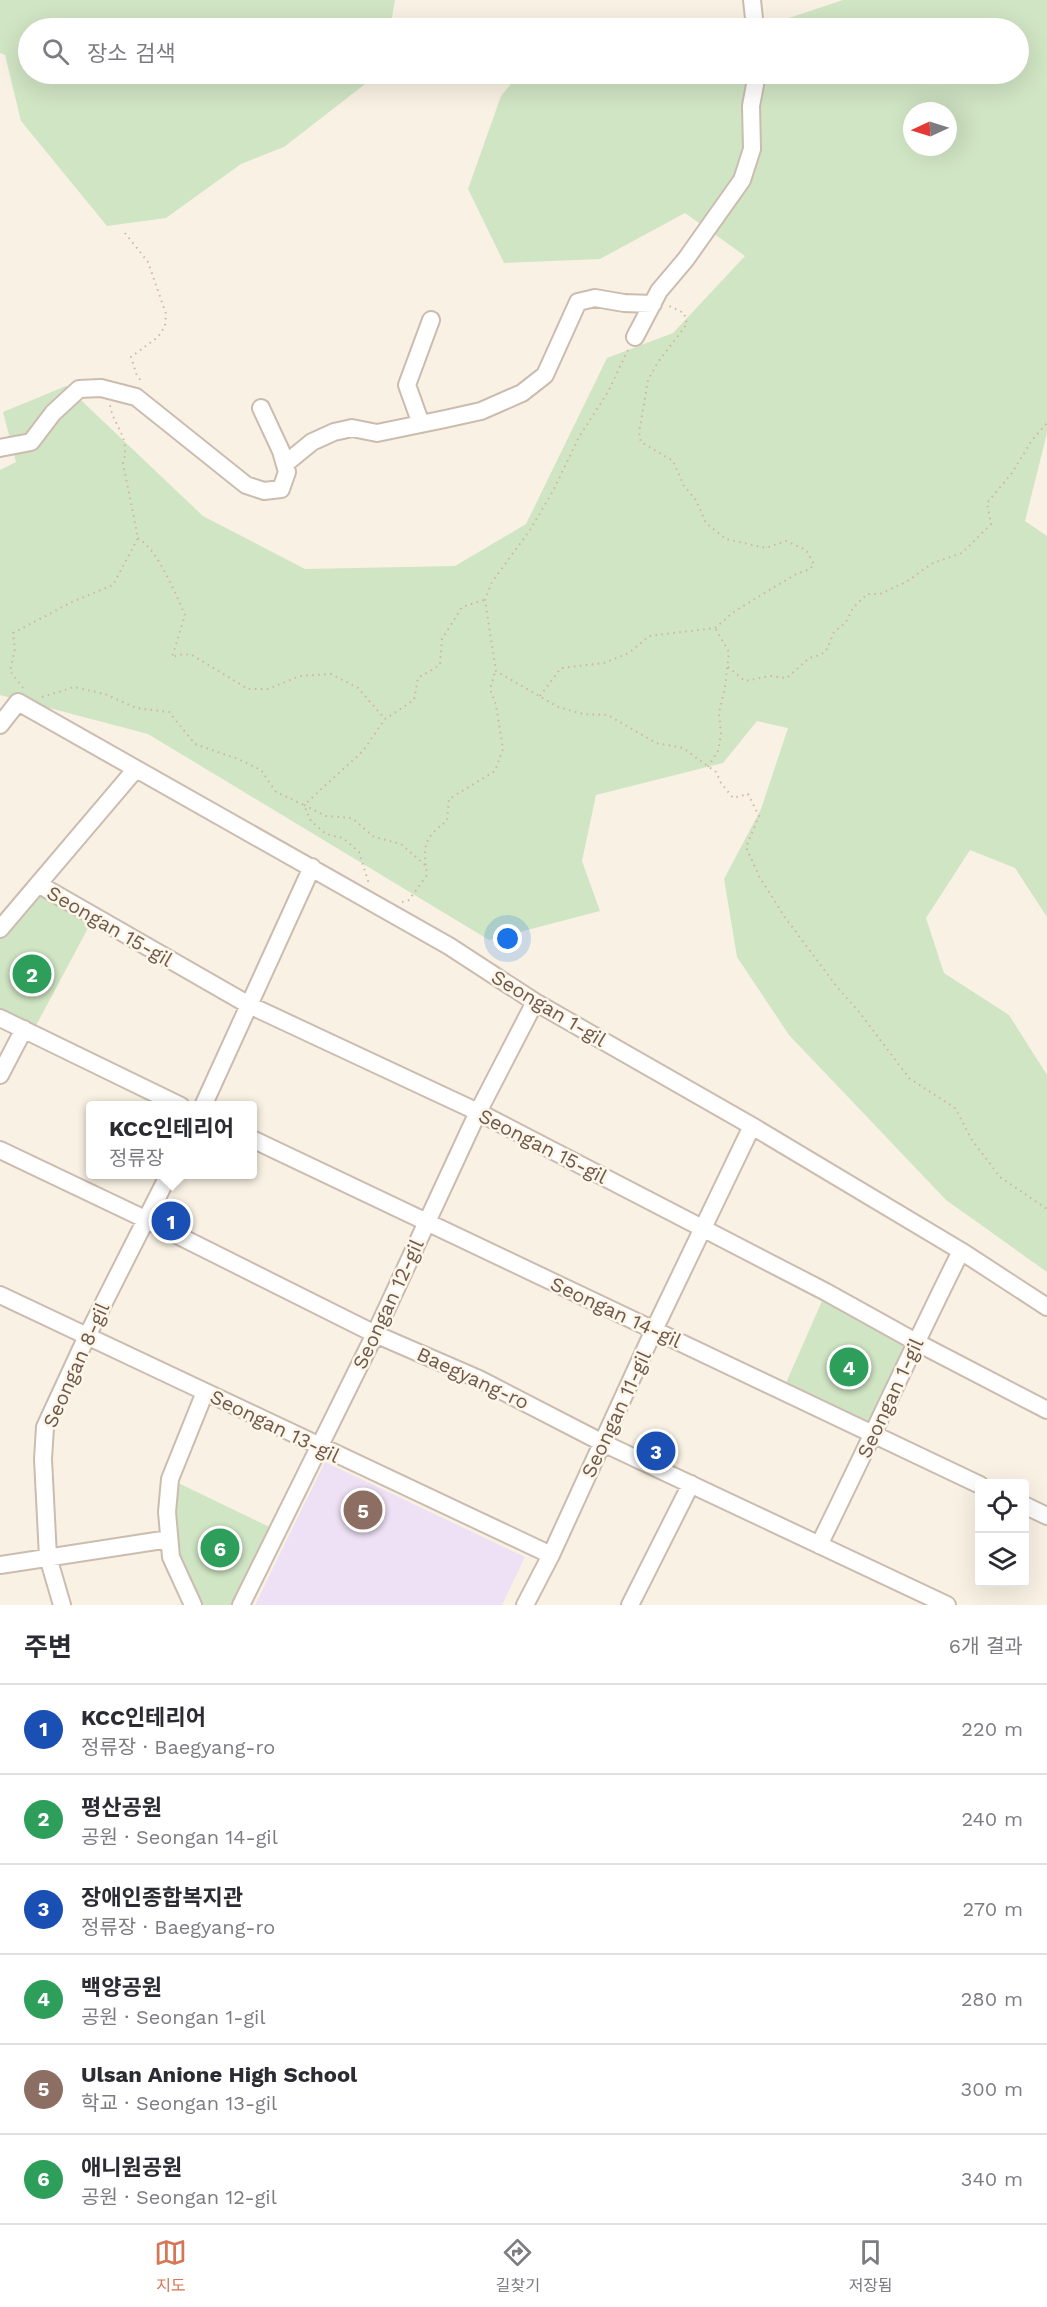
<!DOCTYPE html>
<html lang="ko">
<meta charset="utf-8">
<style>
:root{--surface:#fff;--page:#f2f2f3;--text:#2b2b33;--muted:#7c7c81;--line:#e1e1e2;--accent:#d57757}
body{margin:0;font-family:"Work Sans","Noto Sans KR",sans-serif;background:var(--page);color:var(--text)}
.controls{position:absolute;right:18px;bottom:18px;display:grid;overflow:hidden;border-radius:6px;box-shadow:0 6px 24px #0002}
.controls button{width:54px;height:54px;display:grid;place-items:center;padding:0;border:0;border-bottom:2px solid var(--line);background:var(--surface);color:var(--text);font:30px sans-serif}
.compass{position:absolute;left:903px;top:102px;width:54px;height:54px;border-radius:50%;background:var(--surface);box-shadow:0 6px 24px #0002;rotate:266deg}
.you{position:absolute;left:508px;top:939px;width:21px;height:21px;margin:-15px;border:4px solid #fff;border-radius:50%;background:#1a73e8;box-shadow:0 0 0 9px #1a73e833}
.badge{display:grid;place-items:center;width:39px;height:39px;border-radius:50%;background:var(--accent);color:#fff;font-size:20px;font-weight:700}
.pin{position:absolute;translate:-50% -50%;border:3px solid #fff;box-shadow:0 2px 6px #0006}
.popup{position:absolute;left:86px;top:1101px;width:171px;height:78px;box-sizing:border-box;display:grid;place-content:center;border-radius:6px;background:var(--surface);filter:drop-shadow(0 2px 4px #0005);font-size:20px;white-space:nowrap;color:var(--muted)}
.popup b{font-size:22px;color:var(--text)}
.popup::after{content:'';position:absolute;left:50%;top:100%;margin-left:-12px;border:12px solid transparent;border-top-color:var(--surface)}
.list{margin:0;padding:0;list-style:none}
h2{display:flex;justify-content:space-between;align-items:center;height:78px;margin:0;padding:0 24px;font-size:26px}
h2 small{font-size:20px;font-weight:400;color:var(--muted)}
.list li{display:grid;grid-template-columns:39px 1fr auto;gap:18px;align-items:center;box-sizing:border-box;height:90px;padding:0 24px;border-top:2px solid var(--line)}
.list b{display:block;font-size:22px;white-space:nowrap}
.list p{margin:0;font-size:20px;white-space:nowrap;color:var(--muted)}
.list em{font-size:20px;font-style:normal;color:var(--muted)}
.icon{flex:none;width:33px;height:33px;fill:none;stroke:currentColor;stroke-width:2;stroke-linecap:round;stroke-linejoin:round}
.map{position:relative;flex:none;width:1047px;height:1605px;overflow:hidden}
.search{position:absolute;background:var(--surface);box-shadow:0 6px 24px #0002;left:18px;right:18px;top:18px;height:66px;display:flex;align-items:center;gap:15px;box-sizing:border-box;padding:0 21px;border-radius:33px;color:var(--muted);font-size:22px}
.sheet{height:618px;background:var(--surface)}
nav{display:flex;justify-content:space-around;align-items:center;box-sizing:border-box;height:84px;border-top:2px solid var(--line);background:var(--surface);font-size:16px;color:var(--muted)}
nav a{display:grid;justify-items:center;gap:3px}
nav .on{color:var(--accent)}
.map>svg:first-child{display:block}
</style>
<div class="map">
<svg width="1047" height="1605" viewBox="0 0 1047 1605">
<rect width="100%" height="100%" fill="#f9f2e4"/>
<!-- education -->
<path fill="#eee1f5" d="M 325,1462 L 525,1557 L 502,1605 L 255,1605 Z"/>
<!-- green -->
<path fill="#d0e5c4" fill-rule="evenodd" d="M 0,0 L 395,0 L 390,28 L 28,28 L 28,74 L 378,74 L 284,147 L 241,164 L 166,218 L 107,226 L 21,121 L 5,55 L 0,53 Z
M 843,0 L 1047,0 L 1047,433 L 1025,521 L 1047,536 L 1047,917 L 1015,868 L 970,850 L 926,918 L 944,973 L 1009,1015 L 1047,1075 L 1047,1272 L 946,1200 L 789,1035 L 737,957 L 724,879 L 761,809 L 788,728 L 757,721 L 723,763 L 596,795 L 582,861 L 600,911 L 489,940 L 148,734 L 0,695 L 0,470 L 16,462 L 3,412 L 66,386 L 203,516 L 305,569 L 455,566 L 526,524 L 607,358 L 673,333 L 745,256 L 685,213 L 600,259 L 504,263 L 468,189 L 501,96 L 519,74 L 597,74 L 637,82 L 708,77 L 712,74 L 1018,74 L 1018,28 L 770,28 L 780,21 ZM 912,111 L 948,111 L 948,147 L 912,147 Z
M 38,884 L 94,917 L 32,1033 L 0,1018 L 0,929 Z
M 826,1292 L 916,1342 L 873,1436 L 782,1392 Z
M 170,1479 L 278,1531 L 241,1605 L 193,1605 L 171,1557 Z"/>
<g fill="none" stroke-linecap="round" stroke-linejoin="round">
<defs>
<path id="minor" d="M 752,0 L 755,28
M 635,337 L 659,291 L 686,259 L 742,180 L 752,149 L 751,106 L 757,74
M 421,424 L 407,385 L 431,320
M 0,448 L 31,442 L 53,413 L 79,389 L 101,388 L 136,397 L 246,485 L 264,491 L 281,489 L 287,472 L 281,451 L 261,408
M 285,464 L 312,442 L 334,432 L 352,428 L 377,433 L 445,419 L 481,411 L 522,393 L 545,375 L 578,302 L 595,298 L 624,303 L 653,304
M 0,725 L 18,702 L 449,946 L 535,1002 L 752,1126 L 961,1251 L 1047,1307
M 38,884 L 249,1005 L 478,1112 L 826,1292 L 916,1342 L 1047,1410
M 0,929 L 135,770
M 0,1018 L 181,1106
M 0,1075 L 24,1029
M 203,1106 L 312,867
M 252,1139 L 980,1485
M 0,1150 L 147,1220 L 375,1334 L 479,1379 L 603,1443 L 947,1605
M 0,1295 L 551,1555
M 1024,1505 L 1047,1516
M 819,1545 C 867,1448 912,1349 961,1251
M 0,1565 L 169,1539
M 62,1605 L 48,1557 L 43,1459 L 45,1427 L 87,1336 L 169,1174
M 193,1605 L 171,1557 L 167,1512 L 170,1479 L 205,1392
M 241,1605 L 375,1334 L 478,1112 L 535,1002
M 525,1605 L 551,1555 L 654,1330 L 752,1126
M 630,1605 L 691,1484"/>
</defs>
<!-- minor casing -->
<use href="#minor" stroke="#cbbcaf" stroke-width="20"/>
<!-- path -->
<path stroke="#d0b5a2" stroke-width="2" stroke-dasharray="1.5 4.5" stroke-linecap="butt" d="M 125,233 L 148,262 L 166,314 L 165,326 L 158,337 L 131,357 L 137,376 L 143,383
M 628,350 L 608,392 L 579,437 L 553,491 L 530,530 L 492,582 L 485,600 L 496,671 L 558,707 L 583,714 L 608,715 L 656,743 L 683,748 L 716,772 L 721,783 L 733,798 L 748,794 L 759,816 L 746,847 L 759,876 L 784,916 L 837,987 L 860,1013 L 909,1078 L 955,1108 L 972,1140 L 1000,1177 L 1047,1209
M 138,538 C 158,550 175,593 185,615 L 172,657 L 183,654 L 192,655 L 248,689 L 268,689 L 300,676 L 331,674 L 358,688 L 385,719
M 728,667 L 745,681 L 770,676 L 787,678 L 809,658 L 820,655 L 826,651 L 834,632 L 846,622 L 853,608 L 867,594 L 880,594 L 906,582 L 933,563 L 962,553 L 991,524 L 987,503 L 1012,473 L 1032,440 L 1047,423
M 23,688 L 10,671 L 15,649 L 13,633 L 72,602 L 113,585 L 138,538 L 123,463 C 131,436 113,426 110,405
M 540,696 L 561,668 L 604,663 L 629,653 L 649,636 L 715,628 L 735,611 L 796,574 L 810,569 L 814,564 L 806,550 L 786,541 L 766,548 L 726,539 L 706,523 L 696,500 L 684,486 L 673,461 L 641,442 L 639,433 L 648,380 L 658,362 L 687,324 L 684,313 L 667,305
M 42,697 L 74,687 L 105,694 L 136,708 L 169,712 L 195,744 L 238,759 L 261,770 L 276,792 L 304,805 L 311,821 L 326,834 L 343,838 L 359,852 L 369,884
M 708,767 L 718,751 L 721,734 L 719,713 L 725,687 L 729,652 L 715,628
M 425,865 L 401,844 L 374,837 L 352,818 L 326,816 L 304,805 L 363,751 L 385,719 L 414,700 L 418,678 L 440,665 L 442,639 L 462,607 L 484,600
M 402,902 L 409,900 L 427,875 C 423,847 423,838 447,821 L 449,799 L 495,771 L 503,749 L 496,705 L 490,689 L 495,672"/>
<!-- minor -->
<use href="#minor" stroke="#fff" stroke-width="16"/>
</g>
<g text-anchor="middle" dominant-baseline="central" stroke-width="5" stroke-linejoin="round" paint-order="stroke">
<!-- street labels -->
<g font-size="20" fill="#6e5a4d" stroke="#fdf6e9">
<text transform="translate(110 926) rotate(30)">Seongan 15-gil</text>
<text transform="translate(549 1008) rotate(31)">Seongan 1-gil</text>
<text transform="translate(543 1146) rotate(27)">Seongan 15-gil</text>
<text transform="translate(388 1304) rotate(-65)">Seongan 12-gil</text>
<text transform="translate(616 1312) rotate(25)">Seongan 14-gil</text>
<text transform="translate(76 1365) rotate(-66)">Seongan 8-gil</text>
<text transform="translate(473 1378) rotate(25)">Baegyang-ro</text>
<text transform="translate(890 1398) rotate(-65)">Seongan 1-gil</text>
<text transform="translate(616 1414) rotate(-65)">Seongan 11-gil</text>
<text transform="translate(275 1426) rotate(26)">Seongan 13-gil</text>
</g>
</g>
</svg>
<div class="controls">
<button><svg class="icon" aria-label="locate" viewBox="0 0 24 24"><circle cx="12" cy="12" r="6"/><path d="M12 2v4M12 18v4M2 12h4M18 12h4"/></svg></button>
<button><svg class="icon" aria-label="layers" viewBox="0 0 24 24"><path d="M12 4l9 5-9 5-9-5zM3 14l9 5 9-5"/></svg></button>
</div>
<svg class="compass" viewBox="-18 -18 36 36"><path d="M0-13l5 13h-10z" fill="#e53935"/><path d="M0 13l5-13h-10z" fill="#7c7c81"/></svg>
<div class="you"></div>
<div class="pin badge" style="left:171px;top:1221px;background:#1a4fb4">1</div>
<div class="popup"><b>KCC인테리어</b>정류장</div>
<div class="pin badge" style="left:32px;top:974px;background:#2e9e5b">2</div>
<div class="pin badge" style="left:656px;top:1451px;background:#1a4fb4">3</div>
<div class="pin badge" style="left:849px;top:1367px;background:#2e9e5b">4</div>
<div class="pin badge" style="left:363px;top:1510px;background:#8d6e63">5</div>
<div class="pin badge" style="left:220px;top:1548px;background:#2e9e5b">6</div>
<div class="search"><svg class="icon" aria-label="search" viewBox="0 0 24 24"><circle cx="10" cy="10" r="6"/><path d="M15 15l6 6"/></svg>장소 검색</div>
</div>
<section class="sheet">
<h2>주변<small>6개 결과</small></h2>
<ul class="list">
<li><span class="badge" style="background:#1a4fb4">1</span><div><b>KCC인테리어</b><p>정류장 · Baegyang-ro</p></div><em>220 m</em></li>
<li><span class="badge" style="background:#2e9e5b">2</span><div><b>평산공원</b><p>공원 · Seongan 14-gil</p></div><em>240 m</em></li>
<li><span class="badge" style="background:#1a4fb4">3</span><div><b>장애인종합복지관</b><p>정류장 · Baegyang-ro</p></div><em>270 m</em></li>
<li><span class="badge" style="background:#2e9e5b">4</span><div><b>백양공원</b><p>공원 · Seongan 1-gil</p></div><em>280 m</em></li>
<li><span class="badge" style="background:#8d6e63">5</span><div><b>Ulsan Anione High School</b><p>학교 · Seongan 13-gil</p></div><em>300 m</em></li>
<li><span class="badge" style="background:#2e9e5b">6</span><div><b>애니원공원</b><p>공원 · Seongan 12-gil</p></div><em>340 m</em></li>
</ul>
</section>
<nav>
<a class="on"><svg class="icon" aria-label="map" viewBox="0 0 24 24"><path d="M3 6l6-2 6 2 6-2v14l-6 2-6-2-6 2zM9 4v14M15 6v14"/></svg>지도</a>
<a><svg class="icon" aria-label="directions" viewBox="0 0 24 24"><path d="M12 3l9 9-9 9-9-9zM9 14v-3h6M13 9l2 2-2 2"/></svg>길찾기</a>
<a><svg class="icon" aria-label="saved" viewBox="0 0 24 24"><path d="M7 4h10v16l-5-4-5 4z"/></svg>저장됨</a>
</nav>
